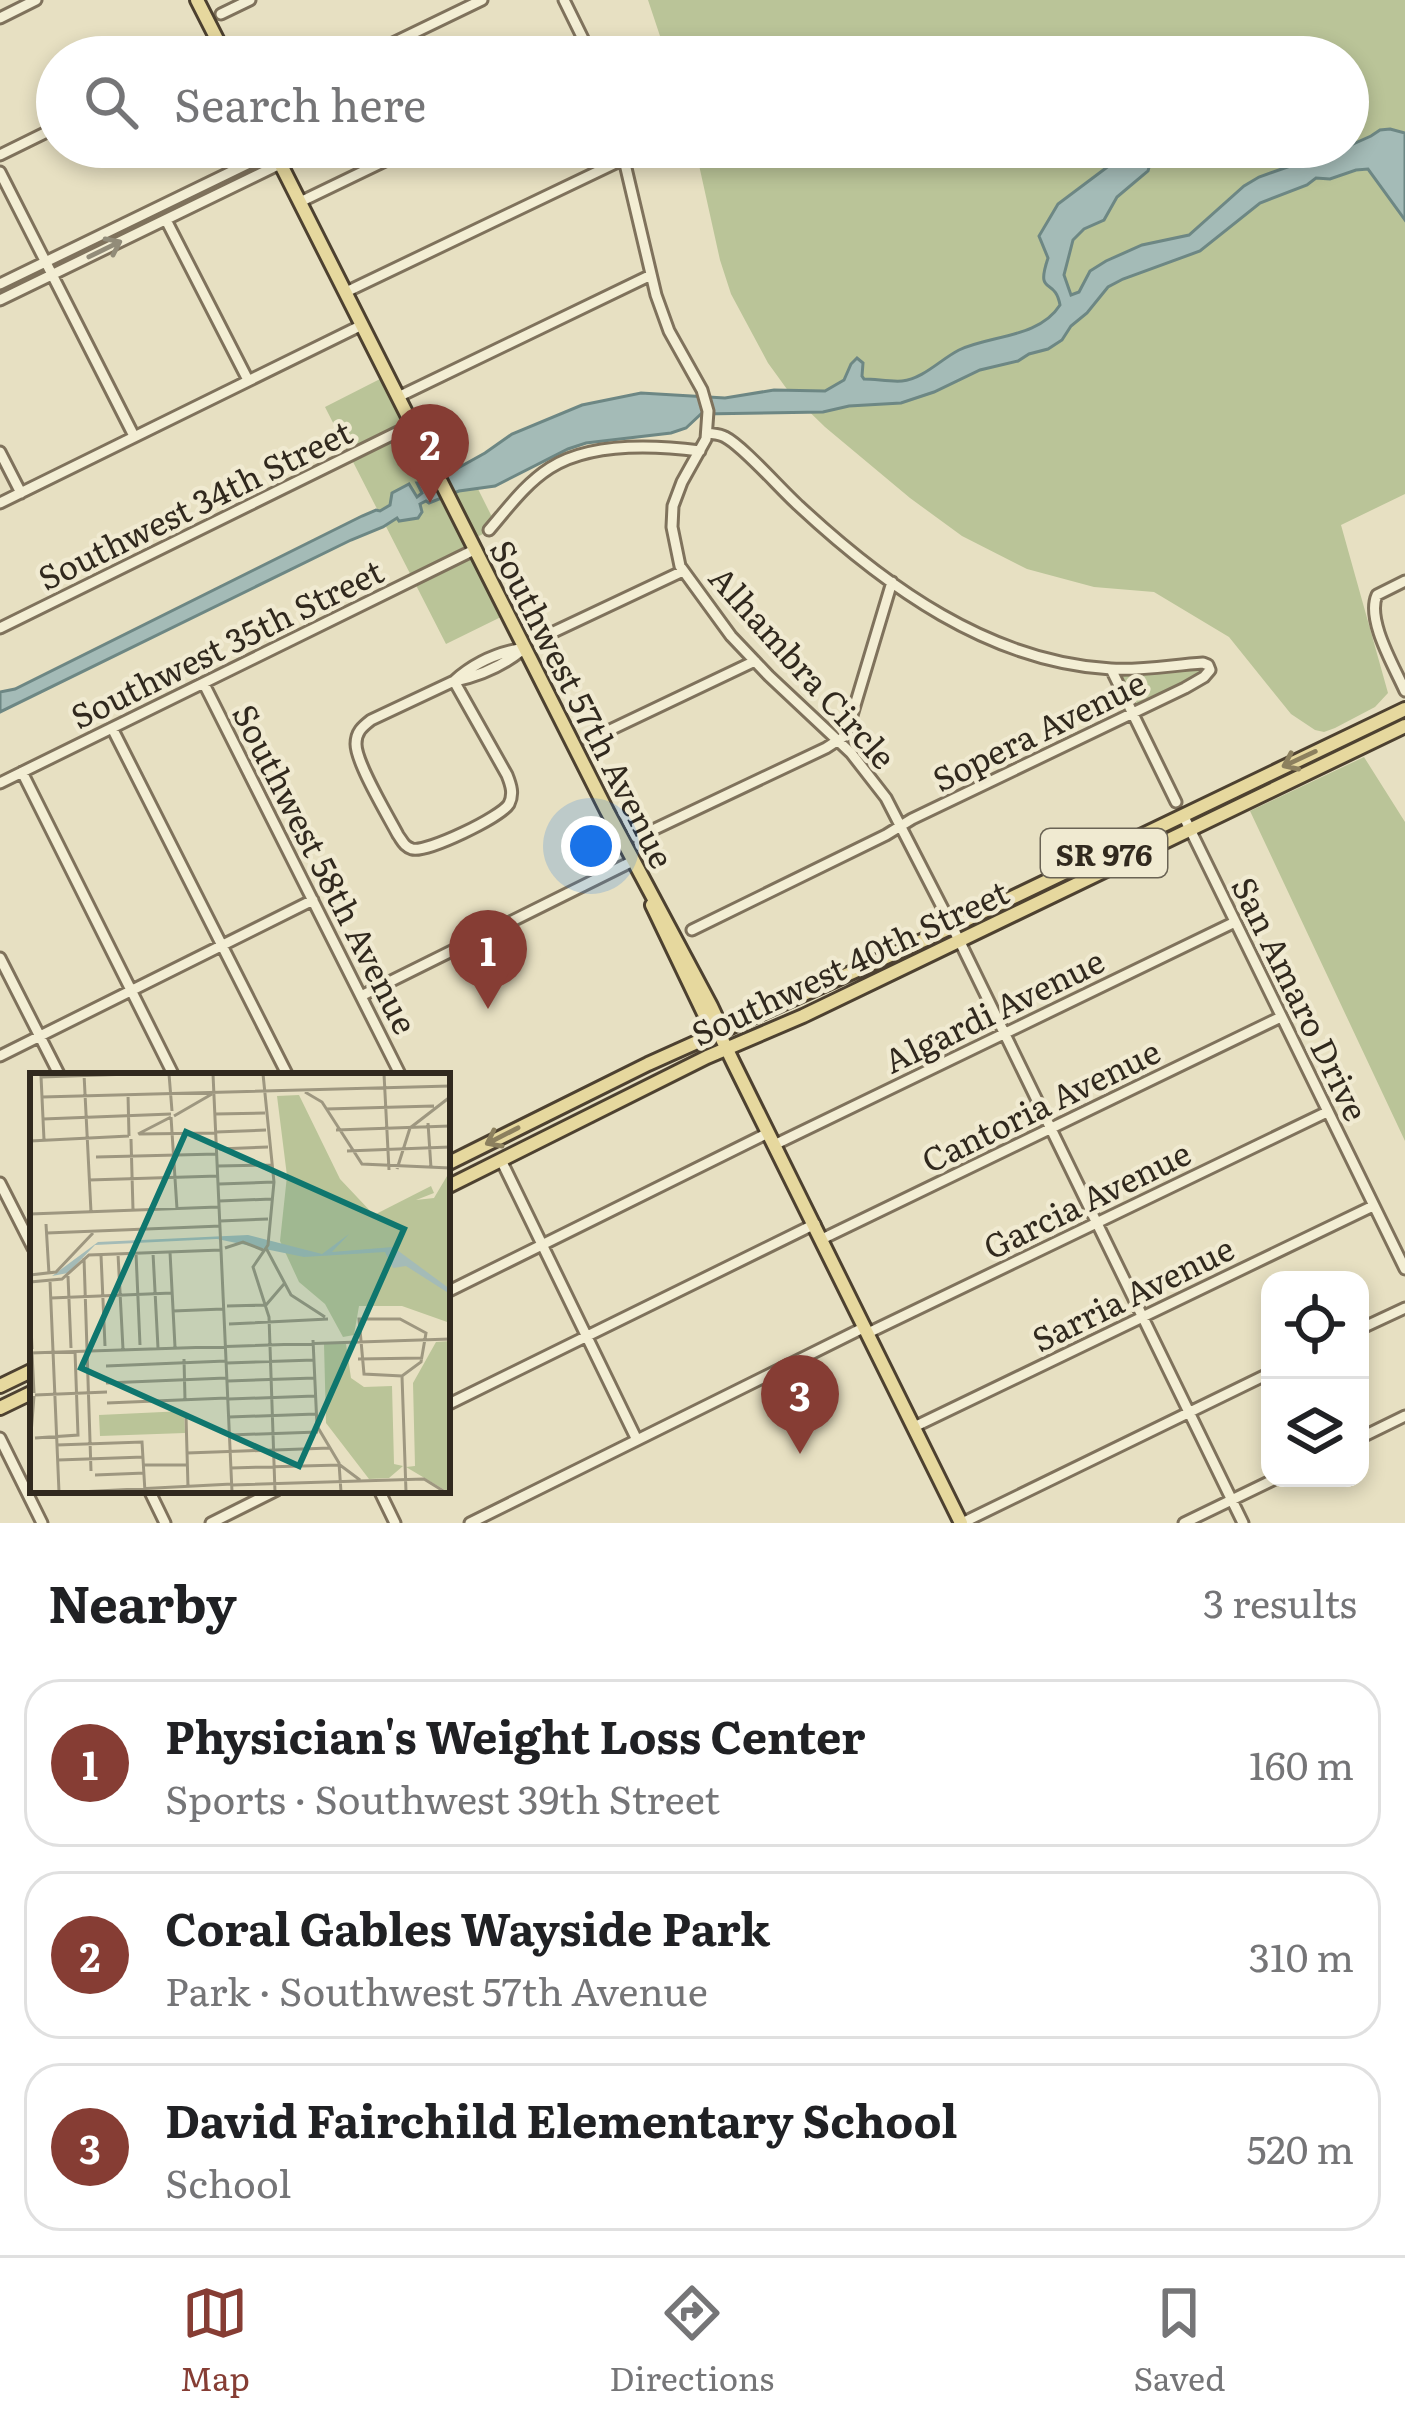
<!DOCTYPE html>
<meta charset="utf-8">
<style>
:root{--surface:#fff;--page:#f2f2f2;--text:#202124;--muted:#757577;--line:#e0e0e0;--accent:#863d34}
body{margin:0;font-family:Literata,serif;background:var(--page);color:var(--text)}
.controls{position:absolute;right:36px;bottom:36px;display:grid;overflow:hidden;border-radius:24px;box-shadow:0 6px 18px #0003}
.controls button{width:108px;height:108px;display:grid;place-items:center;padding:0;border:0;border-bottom:3px solid var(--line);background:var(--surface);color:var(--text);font:60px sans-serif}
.you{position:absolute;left:591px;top:846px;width:42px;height:42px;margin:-30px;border:9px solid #fff;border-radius:50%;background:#1a73e8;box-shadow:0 0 0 18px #1a73e833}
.badge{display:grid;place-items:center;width:78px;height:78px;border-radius:50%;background:var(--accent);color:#fff;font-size:39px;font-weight:700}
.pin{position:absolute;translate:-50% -99px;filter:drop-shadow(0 3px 6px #0008)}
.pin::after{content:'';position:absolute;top:63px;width:42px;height:36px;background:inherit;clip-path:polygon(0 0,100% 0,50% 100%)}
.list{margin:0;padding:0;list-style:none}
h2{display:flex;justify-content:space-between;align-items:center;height:156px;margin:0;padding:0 48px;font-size:51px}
h2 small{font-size:39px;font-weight:400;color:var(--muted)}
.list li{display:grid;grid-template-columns:78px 1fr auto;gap:36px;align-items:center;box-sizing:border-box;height:168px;margin:0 24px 24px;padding:0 24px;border:3px solid var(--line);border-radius:36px}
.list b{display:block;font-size:45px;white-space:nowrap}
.list p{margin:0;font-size:39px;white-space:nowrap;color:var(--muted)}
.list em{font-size:39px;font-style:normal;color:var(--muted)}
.icon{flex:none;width:66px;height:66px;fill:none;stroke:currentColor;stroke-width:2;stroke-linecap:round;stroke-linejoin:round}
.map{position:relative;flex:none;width:1405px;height:1523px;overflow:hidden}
.search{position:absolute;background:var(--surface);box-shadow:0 6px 18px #0003;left:36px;right:36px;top:36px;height:132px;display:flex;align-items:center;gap:30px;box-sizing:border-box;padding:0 42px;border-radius:66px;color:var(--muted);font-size:45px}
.sheet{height:732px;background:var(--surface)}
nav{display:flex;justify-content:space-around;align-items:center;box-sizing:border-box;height:168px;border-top:3px solid var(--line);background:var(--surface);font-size:33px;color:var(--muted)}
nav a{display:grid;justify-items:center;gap:6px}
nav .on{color:var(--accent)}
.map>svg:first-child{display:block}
</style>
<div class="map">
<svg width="1405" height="1523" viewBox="0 0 1405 1523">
<rect width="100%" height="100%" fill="#e7e0c2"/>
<!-- green -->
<path fill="#bac498" d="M 648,0 L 1405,0 L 1405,494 L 1341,525 L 1388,693 L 1375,707 L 1335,728 L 1324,732 L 1315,730 L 1291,714 L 1229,637 L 1154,592 L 1094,587 L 1027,569 L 962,536 L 910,498 L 825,427 L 789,392 L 768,363 L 731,294 L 720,260 L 695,147 L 1348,147 L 1348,57 L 667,57 Z
M 380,379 L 431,479 L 465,463 L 497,527 L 465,543 L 503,616 L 446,644 L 325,407 Z
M 1198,667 L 1202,668 L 1201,675 L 1137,706 L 1132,705 L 1119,678 L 1121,675 Z
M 1364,757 L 1405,822 L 1405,1141 L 1250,811 Z"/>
<!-- water -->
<path fill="#a4bbb7" stroke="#6d8784" stroke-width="3" d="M 1390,129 L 1405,133 L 1405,220 L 1368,169 L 1356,170 L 1330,179 L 1316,178 L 1307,185 L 1260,203 L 1200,251 L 1123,279 L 1108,287 L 1087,313 L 1071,326 L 1062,340 L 1048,349 L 1029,354 L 1018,361 L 980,370 L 934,392 L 901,403 L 849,406 L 823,412 L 701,414 L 686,428 L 671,433 L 586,443 L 568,449 L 495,486 L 459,491 L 429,503 L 426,501 L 420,504 L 422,512 L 418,518 L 399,521 L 397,518 L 383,527 L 351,540 L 0,712 L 0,692 L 15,689 L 362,516 L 376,510 L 380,511 L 390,505 L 392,493 L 409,484 L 417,497 L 422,493 L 417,483 L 431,483 L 485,453 L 512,434 L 582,405 L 641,393 L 725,398 L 774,390 L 825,391 L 844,380 L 851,364 L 857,358 L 863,363 L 862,376 L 864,379 C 876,379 890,382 902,381 C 923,379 941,359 959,350 C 991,335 1039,338 1060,305 C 1055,276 1035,297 1048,258 L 1039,236 L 1058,204 L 1118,159 L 1143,156 L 1150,164 L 1148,171 L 1117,197 L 1104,220 L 1084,229 L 1073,240 L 1064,275 L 1071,295 L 1079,292 L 1090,271 L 1106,261 L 1142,245 L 1189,235 L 1244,186 L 1259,177 L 1296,164 L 1317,160 L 1371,136 L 1380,130 Z"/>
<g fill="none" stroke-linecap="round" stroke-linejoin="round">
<defs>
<path id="minor" d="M 564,0 L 592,57
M 221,14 L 250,0
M 0,18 L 36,0
M 201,57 L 221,47
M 364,57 L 482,0
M 621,147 L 656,295 L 669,331 L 702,390 L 708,411 L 706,439 L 682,482 L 673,506 L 672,527 L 680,566 L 731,636 L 769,676 L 851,753 L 886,798 L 959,940 L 1243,1523
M 0,155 L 57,127
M 0,172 L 134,436
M 300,202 L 414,147
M 166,220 L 248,380
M 0,284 L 274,151
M 346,292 L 624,159
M 0,300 L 280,164
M 398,397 L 651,275
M 0,452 L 21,493
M 0,503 L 362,325
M 489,530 C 508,508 525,484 550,468 C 591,442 653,445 700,451
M 1405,581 L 1377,595 C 1366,620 1394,666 1405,691
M 0,628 L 412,425
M 543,637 L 683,571
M 1111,669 L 1176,802
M 454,681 L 507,775 C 511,785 514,794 509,804 C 501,817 427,853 412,849 C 404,846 403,842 398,835 C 388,816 356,763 356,744 C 356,732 362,727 371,720 Z
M 454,681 C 475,662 498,652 525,648
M 455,681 C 479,676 502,666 521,651
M 204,684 L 401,1076
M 112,728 L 288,1076
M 589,740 L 755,661
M 22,772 L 174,1076
M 0,783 L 476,549
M 1183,815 L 1405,1269
M 638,837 L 826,748 L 843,737 L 850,722 L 892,582
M 692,930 L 886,835 L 912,819 L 1185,688 L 1204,677 L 1210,670 L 1208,665 L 1203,663 C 1172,665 1142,671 1111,669 C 989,662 885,586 799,506 C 781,490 743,446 725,437 C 720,434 713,434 707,433
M 0,958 L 60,1076
M 361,996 L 633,861
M 0,1056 L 313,900
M 774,1145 L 1235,922
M 501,1160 L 637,1440
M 0,1183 L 33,1248
M 822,1239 L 1281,1017
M 447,1292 L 768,1133
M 1360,1329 L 1405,1308
M 868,1333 L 1327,1112
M 447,1405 L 815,1224
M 914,1427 L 1373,1206
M 0,1438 L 42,1523
M 1360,1438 L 1405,1416
M 149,1490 L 165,1523
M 379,1490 L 395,1523
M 211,1523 L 277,1490
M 470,1523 L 865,1327
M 962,1523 L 1270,1373
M 1184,1523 L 1277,1478"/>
<path id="major" d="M 197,0 L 226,57
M 272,147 L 607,811 L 711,1006 L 718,1021 L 719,1033 L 734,1064 L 961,1523
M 652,905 L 708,1022 L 719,1033
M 447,1164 L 648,1064 L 924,940 L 1405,709
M 447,1187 L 707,1057 L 803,1016 L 1405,726
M 0,1386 L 33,1370
M 0,1408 L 33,1392"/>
</defs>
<!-- minor casing -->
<use href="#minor" stroke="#7f725c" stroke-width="15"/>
<!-- major casing -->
<use href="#major" stroke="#4d4130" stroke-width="18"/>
<!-- minor -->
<use href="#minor" stroke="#f3eed4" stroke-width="9"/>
<!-- major -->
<use href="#major" stroke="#e6d89e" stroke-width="12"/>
</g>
<!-- one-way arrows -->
<defs><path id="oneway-shaft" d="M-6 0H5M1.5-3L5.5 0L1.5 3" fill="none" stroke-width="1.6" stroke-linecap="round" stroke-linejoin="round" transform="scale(3)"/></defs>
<use stroke="#928c79" href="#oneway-shaft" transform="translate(105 249) rotate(-26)"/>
<g stroke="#8c805e">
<use href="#oneway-shaft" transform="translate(1299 759) rotate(155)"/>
<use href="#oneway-shaft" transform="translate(502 1136) rotate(153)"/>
</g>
<g text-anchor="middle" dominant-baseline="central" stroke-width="9" stroke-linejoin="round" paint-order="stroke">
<!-- shield labels -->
<rect fill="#f0ead1" stroke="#6a6354" stroke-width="3" x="1041" y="829" width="126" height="48" rx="9"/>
<g font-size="30" font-weight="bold" fill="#31291e">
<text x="1104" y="853">SR 976</text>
</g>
<!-- street labels -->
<g font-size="33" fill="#31291e" stroke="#f0ead1">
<text transform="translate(194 503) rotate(-26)">Southwest 34th Street</text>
<text transform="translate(226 642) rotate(-26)">Southwest 35th Street</text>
<text transform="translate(804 666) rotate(48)">Alhambra Circle</text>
<text transform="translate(584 703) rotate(63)">Southwest 57th Avenue</text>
<text transform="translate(1038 729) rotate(-26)">Sopera Avenue</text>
<text transform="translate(327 868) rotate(63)">Southwest 58th Avenue</text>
<text transform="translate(849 961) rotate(-25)">Southwest 40th Street</text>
<text transform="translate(1302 998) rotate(64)">San Amaro Drive</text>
<text transform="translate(993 1009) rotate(-26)">Algardi Avenue</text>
<text transform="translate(1040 1104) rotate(-26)">Cantoria Avenue</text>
<text transform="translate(1086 1198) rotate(-26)">Garcia Avenue</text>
<text transform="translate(1132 1292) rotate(-26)">Sarria Avenue</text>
</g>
</g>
<!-- overview -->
<g transform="translate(30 1073)">
<rect width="420" height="420" fill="#e7e0c2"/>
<path d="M 269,22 L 310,106 L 344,142 L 401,113 L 404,120 L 386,127 L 404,125 L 420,98 L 420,250 L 372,233 L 329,233 L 324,262 L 313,264 L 295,231 L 269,209 L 250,168 L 257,103 L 247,23 ZM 420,268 L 420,419 L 418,419 L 376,394 L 385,393 L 383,310 L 406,269 ZM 294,271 L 316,271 L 321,305 L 334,314 L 362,313 L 364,391 L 373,393 L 359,405 L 339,406 L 296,350 ZM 154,338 L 155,360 L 70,363 L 69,342 Z" fill="#bac498"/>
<path d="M 319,161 L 302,179 L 363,174 L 420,216 L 420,221 L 376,193 L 363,195 L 355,179 L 274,184 L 187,166 L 65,172 L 38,200 L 22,203 L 68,169 L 218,162 L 292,181 Z" fill="#a4bbb7"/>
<path fill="none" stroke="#9e9780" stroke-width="3" d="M 54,1 L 61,139M 139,1 L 142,38M 183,1 L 202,419M 233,1 L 244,109 L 238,172 L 223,194 L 239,244 L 245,419M 354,1 L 359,97M 11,3 L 14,67M 11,4 L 101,1M 275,19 L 292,29 L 332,91 L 420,95M 98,21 L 99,63M 12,24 L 420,13M 296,36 L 404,33M 185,41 L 235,40M 144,43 L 182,21M 141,44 L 147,136M 13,46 L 141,41M 398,50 L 401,95M 306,57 L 420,53M 186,59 L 236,57M 108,61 L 141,44M 109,61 L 186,60M 101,66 L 103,137M 0,68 L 99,63M 189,76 L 238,74M 317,78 L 420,74M 66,84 L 187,81M 188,93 L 242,92M 367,96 L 380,55 L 420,24M 59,107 L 188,103M 189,111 L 244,109M 189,128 L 242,126M 0,141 L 188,134M 190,148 L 238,146M 16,151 L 19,201M 17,160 L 191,153M 195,175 L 213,169 L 233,177M 236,175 L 261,222 L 295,244M 140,179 L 145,274M 106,180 L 110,272M 123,180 L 128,275M 88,181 L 93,276M 71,182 L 75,273M 54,185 L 61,398M 0,202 L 26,199 L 63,160M 38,203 L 41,275M 20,208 L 29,419M 0,209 L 32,206 L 59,182 L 191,177M 21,225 L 142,220M 0,229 L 2,276M 197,233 L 236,232 L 254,211M 143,238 L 193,236M 329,246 L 370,246 L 396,260 L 391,289 L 372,303 L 334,301 ZM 199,251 L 298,246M 283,267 L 287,353 L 309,390 L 311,419M 0,280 L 420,266M 2,280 L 4,320M 154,286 L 155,327M 328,286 L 393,285M 197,290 L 284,287M 76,293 L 196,288M 372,303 L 376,419M 198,308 L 285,305M 76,310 L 196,305M 5,322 L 77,319M 199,326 L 285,323M 77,330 L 197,325M 156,343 L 158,414M 199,344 L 286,341M 200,362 L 288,359M 5,365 L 48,362 L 45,278M 27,372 L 112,369 L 115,419M 0,374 L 4,323M 157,380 L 300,375M 28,387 L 114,384M 114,392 L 158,392M 201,395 L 310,392 L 330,407M 65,402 L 115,400M 202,412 L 394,406 L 415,419M 49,419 L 202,411"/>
<path fill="#0f766e" fill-opacity="0.15" stroke="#0f766e" stroke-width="6" d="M 156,59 L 374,156 L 269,393 L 51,295 Z"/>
<rect width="420" height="420" fill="none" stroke="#31291e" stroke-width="6"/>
</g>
</svg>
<div class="controls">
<button><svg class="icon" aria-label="locate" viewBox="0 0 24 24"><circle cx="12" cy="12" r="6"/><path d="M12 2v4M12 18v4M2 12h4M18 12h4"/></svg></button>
<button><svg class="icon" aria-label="layers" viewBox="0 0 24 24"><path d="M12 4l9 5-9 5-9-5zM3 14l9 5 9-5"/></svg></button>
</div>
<div class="you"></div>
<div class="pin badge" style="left:488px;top:1009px">1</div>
<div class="pin badge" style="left:430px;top:503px">2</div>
<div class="pin badge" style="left:800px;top:1454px">3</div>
<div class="search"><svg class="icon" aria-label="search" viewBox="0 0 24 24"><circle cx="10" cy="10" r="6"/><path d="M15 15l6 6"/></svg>Search here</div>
</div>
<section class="sheet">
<h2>Nearby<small>3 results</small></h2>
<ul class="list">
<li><span class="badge">1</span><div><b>Physician's Weight Loss Center</b><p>Sports · Southwest 39th Street</p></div><em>160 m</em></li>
<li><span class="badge">2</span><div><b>Coral Gables Wayside Park</b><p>Park · Southwest 57th Avenue</p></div><em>310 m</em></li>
<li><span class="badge">3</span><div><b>David Fairchild Elementary School</b><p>School</p></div><em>520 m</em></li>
</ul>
</section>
<nav>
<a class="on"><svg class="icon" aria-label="map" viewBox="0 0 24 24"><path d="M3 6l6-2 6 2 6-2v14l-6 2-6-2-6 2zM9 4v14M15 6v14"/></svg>Map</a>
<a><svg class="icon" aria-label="directions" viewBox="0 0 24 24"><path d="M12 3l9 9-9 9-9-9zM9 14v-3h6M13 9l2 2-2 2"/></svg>Directions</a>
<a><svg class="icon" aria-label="saved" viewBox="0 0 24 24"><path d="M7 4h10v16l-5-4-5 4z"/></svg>Saved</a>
</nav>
